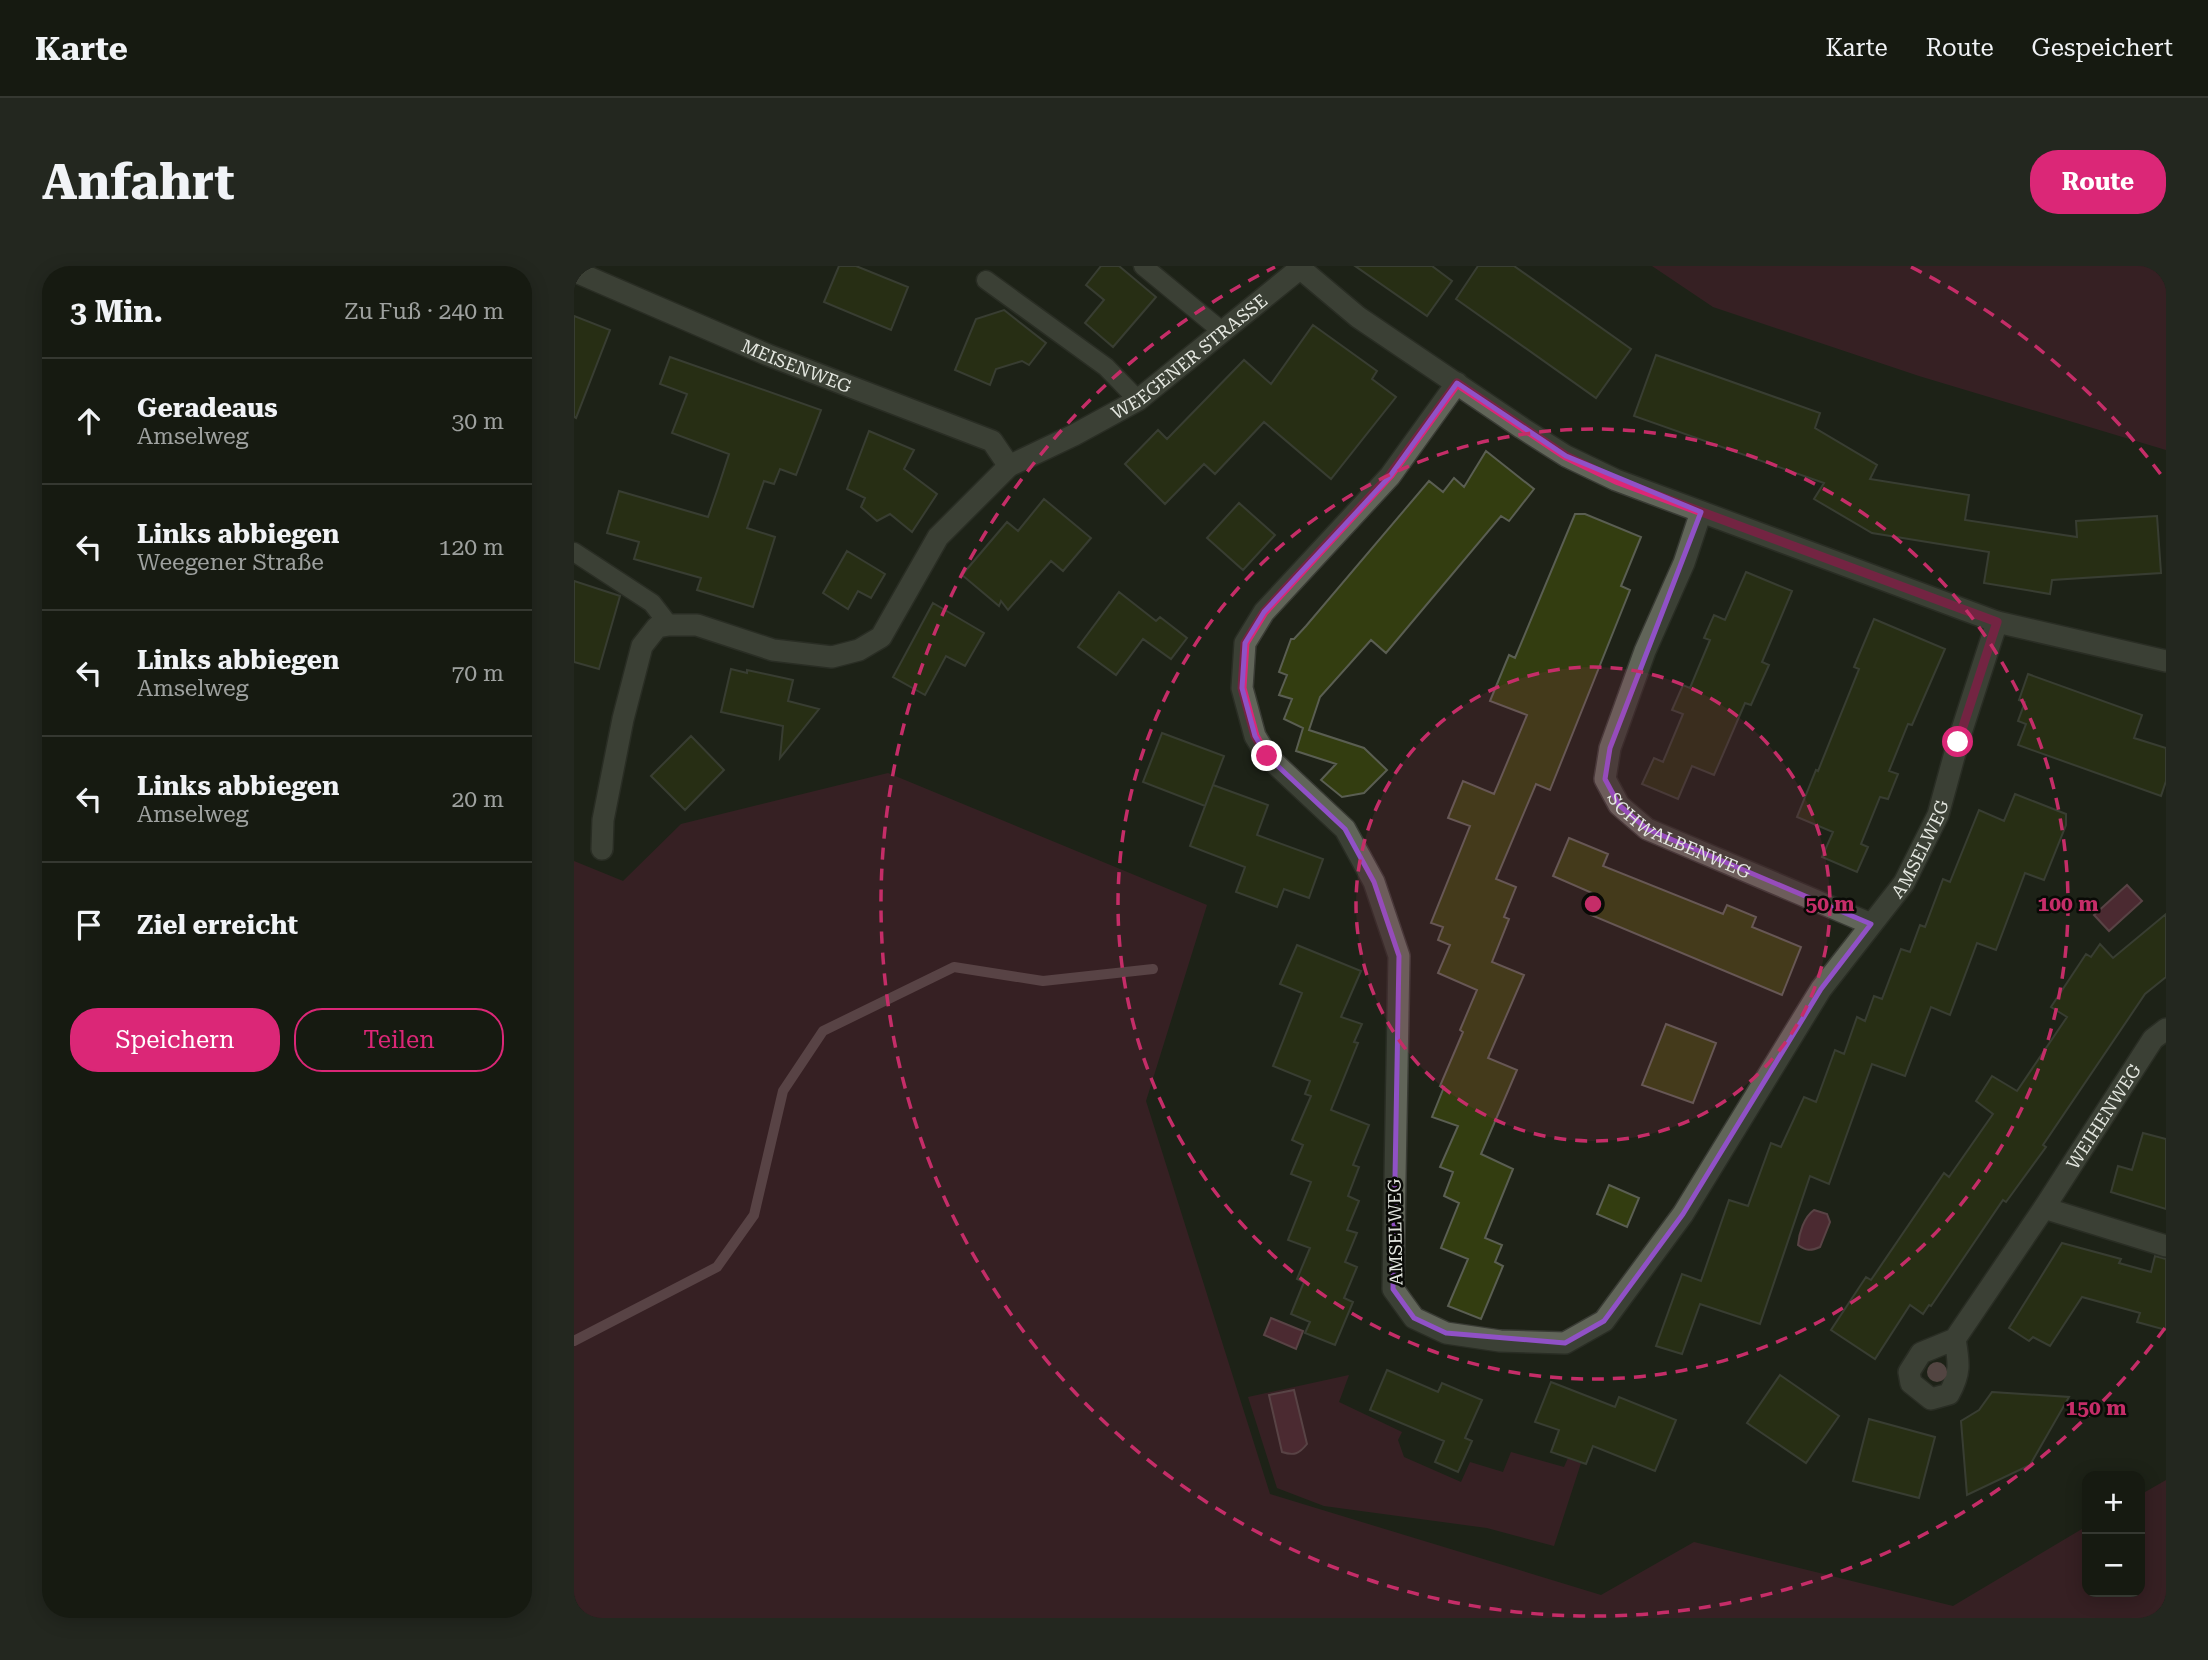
<!DOCTYPE html>
<html lang="de">
<meta charset="utf-8">
<style>
:root{--surface:#161a11;--page:#23271f;--text:#f1f3f6;--muted:#9ea19f;--line:#353831;--accent:#db2777}
body{margin:0;font-family:"Roboto Serif",serif;background:var(--page);color:var(--text)}
.controls{position:absolute;right:21px;bottom:21px;display:grid;overflow:hidden;border-radius:14px;box-shadow:0 4px 18px #0003}
.controls button{width:63px;height:63px;display:grid;place-items:center;padding:0;border:0;border-bottom:2px solid var(--line);background:var(--surface);color:var(--text);font:35px sans-serif}
.stop{position:absolute;width:21px;height:21px;margin:-16px;border:5px solid #db2777;border-radius:50%;background:#fff}
.stop.end{background:#db2777;border-color:#fff;box-shadow:0 2px 7px #0008}
.list{margin:0;padding:0;list-style:none}
h2{display:flex;justify-content:space-between;align-items:center;height:91px;margin:0;padding:0 28px;font-size:30px}
h2 small{font-size:23px;font-weight:400;color:var(--muted)}
.list li{display:grid;grid-template-columns:46px 1fr auto;gap:21px;align-items:center;box-sizing:border-box;height:126px;padding:0 28px;border-top:2px solid var(--line)}
.list b{display:block;font-size:26px;white-space:nowrap}
.list p{margin:0;font-size:23px;white-space:nowrap;color:var(--muted)}
.list em{font-size:23px;font-style:normal;color:var(--muted)}
.actions{display:flex;gap:14px;padding:21px 28px}
.actions a{flex:1;padding:16px 0;border:2px solid var(--accent);border-radius:28px;text-align:center;font-size:24px;color:var(--accent)}
.actions .main{background:var(--accent);color:#fff}
.icon{flex:none;width:38px;height:38px;fill:none;stroke:currentColor;stroke-width:2;stroke-linecap:round;stroke-linejoin:round}
.map{position:relative;flex:none;width:1592px;height:1352px;overflow:hidden;border-radius:28px}
header{display:flex;align-items:center;gap:42px;box-sizing:border-box;height:98px;padding:0 35px;background:var(--surface);border-bottom:2px solid var(--line)}
header strong{font-size:33px}
nav{display:flex;gap:38px;margin-inline-start:auto;font-size:24px}
.intro{display:flex;align-items:center;justify-content:space-between;box-sizing:border-box;height:168px;padding:0 42px}
h1{margin:0;font-size:49px}
.button{padding:18px 32px;border-radius:28px;background:var(--accent);color:#fff;font-size:24px;font-weight:700}
main{display:flex;gap:42px;padding:0 42px}
aside{flex:1;background:var(--surface);border-radius:28px;box-shadow:0 4px 18px #0003}
.map>svg:first-child{display:block}
</style>
<header>
<strong>Karte</strong>
<nav><a>Karte</a><a>Route</a><a>Gespeichert</a></nav>
</header>
<div class="intro"><h1>Anfahrt</h1><a class="button">Route</a></div>
<main>
<aside>
<h2>3 Min.<small>Zu Fuß · 240 m</small></h2>
<ul class="list">
<li><svg class="icon" aria-label="ahead" viewBox="0 0 24 24"><path d="M12 20V5M6 11l6-6 6 6"/></svg><div><b>Geradeaus</b><p>Amselweg</p></div><em>30 m</em></li>
<li><svg class="icon" aria-label="left" viewBox="0 0 24 24"><path d="M17 20v-9H6M10 6l-5 5 5 5"/></svg><div><b>Links abbiegen</b><p>Weegener Straße</p></div><em>120 m</em></li>
<li><svg class="icon" aria-label="left" viewBox="0 0 24 24"><path d="M17 20v-9H6M10 6l-5 5 5 5"/></svg><div><b>Links abbiegen</b><p>Amselweg</p></div><em>70 m</em></li>
<li><svg class="icon" aria-label="left" viewBox="0 0 24 24"><path d="M17 20v-9H6M10 6l-5 5 5 5"/></svg><div><b>Links abbiegen</b><p>Amselweg</p></div><em>20 m</em></li>
<li><svg class="icon" aria-label="arrive" viewBox="0 0 24 24"><path d="M6 21V4h12l-3 4 3 4H6"/></svg><div><b>Ziel erreicht</b></div></li>
</ul>
<div class="actions"><a class="main">Speichern</a><a>Teilen</a></div>
</aside>
<div class="map">
<svg width="1592" height="1352" viewBox="0 0 1592 1352">
<rect width="100%" height="100%" fill="#1e2217"/>
<!-- green -->
<path fill="#541e32" d="M 1078,0 L 1592,0 L 1592,184 L 1345,110 L 1139,41 Z
M 314,507 L 633,639 L 572,835 L 696,1228 L 1027,1329 L 1120,1276 L 1379,1340 L 1513,1260 L 1513,1326 L 1566,1326 L 1566,1229 L 1592,1214 L 1592,1352 L 0,1352 L 0,595 L 49,615 L 107,558 Z
M 775,1109 L 765,1136 L 828,1166 L 824,1174 L 830,1191 L 887,1216 L 896,1196 L 929,1206 L 937,1186 L 990,1201 L 994,1192 L 1007,1197 L 980,1280 L 913,1262 L 750,1240 L 703,1222 L 674,1131 Z"/>
<!-- water -->
<path fill="#843451" stroke="#a16a7c" stroke-width="2" d="M 1553,619 L 1568,635 L 1535,665 L 1520,649 Z
M 1240,944 L 1253,948 L 1256,956 L 1246,981 C 1237,985 1232,985 1224,979 C 1225,967 1230,951 1240,944 Z
M 697,1052 L 729,1065 L 722,1083 L 690,1069 Z
M 720,1124 L 733,1178 C 725,1188 720,1190 708,1186 L 695,1129 Z"/>
<g fill="none" stroke-linecap="round" stroke-linejoin="round">
<!-- stream -->
<path stroke="#a16a7c" stroke-width="10" d="M 0,1075 L 143,1001 L 180,949 L 209,825 L 249,765 L 380,701 L 469,715 L 579,703"/>
</g>
<!-- building -->
<path fill="#333d10" stroke="#5a5e52" stroke-width="2" d="M 265,0 L 282,0 L 334,21 L 317,64 L 250,36 Z
M 527,0 L 545,0 L 582,31 L 539,81 L 511,57 L 530,34 L 512,19 Z
M 781,0 L 858,0 L 878,15 L 853,50 Z
M 904,0 L 940,0 L 1057,83 L 1022,132 L 882,33 Z
M 430,44 L 472,77 L 455,99 L 448,95 L 422,103 L 416,119 L 381,104 L 402,53 Z
M 0,50 L 36,64 L 2,152 L 0,151 Z
M 739,59 L 803,105 L 798,113 L 822,131 L 757,213 L 690,156 L 641,208 L 630,198 L 591,238 L 551,198 L 584,164 L 593,173 L 670,94 L 697,118 Z
M 1082,89 L 1246,147 L 1241,162 L 1303,199 L 1296,213 L 1395,229 L 1391,254 L 1503,271 L 1502,255 L 1583,250 L 1587,307 L 1478,314 L 1476,328 L 1410,317 L 1415,286 L 1298,267 L 1240,233 L 1250,217 L 1060,150 Z
M 96,91 L 247,144 L 222,209 L 206,203 L 200,218 L 190,215 L 173,262 L 201,271 L 179,341 L 123,324 L 127,312 L 60,293 L 65,276 L 33,267 L 45,225 L 134,251 L 144,222 L 155,188 L 98,167 L 113,128 L 86,118 Z
M 295,165 L 340,184 L 330,203 L 363,228 L 338,266 L 316,248 L 303,255 L 287,241 L 291,232 L 273,223 Z
M 912,185 L 960,223 L 935,255 L 927,250 L 812,387 L 797,374 L 746,431 L 735,464 L 790,482 L 813,504 L 790,527 L 768,531 L 747,514 L 762,498 L 722,485 L 729,462 L 710,453 L 718,433 L 705,429 L 713,409 L 705,406 L 717,373 L 720,373 L 732,360 L 855,215 L 869,226 L 880,212 L 890,221 Z
M 470,233 L 517,272 L 489,305 L 477,295 L 434,344 L 427,335 L 425,340 L 388,309 L 433,256 L 444,265 Z
M 665,237 L 701,269 L 669,304 L 633,272 Z
M 1001,248 L 1011,248 L 1067,271 L 1047,320 L 1056,324 L 976,524 L 962,518 L 922,613 L 942,621 L 930,651 L 935,653 L 918,696 L 950,709 L 914,792 L 943,804 L 907,888 L 939,903 L 911,972 L 928,979 L 921,996 L 929,1000 L 907,1053 L 874,1040 L 894,993 L 867,982 L 885,937 L 870,930 L 879,906 L 866,901 L 884,860 L 858,851 L 870,821 L 866,820 L 889,766 L 886,764 L 903,724 L 864,707 L 876,679 L 864,674 L 869,661 L 857,657 L 896,560 L 874,552 L 889,515 L 920,528 L 953,449 L 916,435 L 935,389 L 941,392 Z
M 273,285 L 311,308 L 297,332 L 284,325 L 274,343 L 249,327 Z
M 1172,306 L 1218,325 L 1188,396 L 1195,399 L 1177,439 L 1171,437 L 1140,509 L 1118,500 L 1104,533 L 1068,518 L 1080,492 L 1089,496 L 1109,448 L 1098,444 L 1109,419 L 1116,422 L 1136,374 L 1130,372 L 1140,349 L 1151,354 Z
M 0,315 L 46,330 L 25,403 L 0,396 Z
M 545,326 L 582,355 L 586,351 L 613,372 L 597,393 L 569,373 L 542,409 L 504,381 Z
M 359,337 L 410,367 L 391,400 L 372,390 L 351,429 L 319,411 Z
M 1300,353 L 1371,383 L 1338,459 L 1334,458 L 1315,505 L 1324,508 L 1314,533 L 1306,531 L 1287,578 L 1294,581 L 1283,606 L 1248,591 L 1259,566 L 1223,551 L 1242,504 L 1244,505 L 1285,403 L 1280,401 Z
M 157,403 L 173,407 L 173,404 L 219,414 L 214,435 L 245,443 L 206,492 L 209,460 L 147,446 Z
M 1454,408 L 1568,449 L 1560,472 L 1592,482 L 1592,515 L 1587,530 L 1444,479 L 1452,458 L 1444,455 L 1451,436 L 1445,434 Z
M 588,467 L 650,490 L 631,540 L 569,516 Z
M 117,470 L 150,504 L 111,544 L 77,510 Z
M 639,519 L 694,539 L 683,569 L 749,593 L 735,632 L 710,623 L 703,641 L 662,626 L 671,601 L 616,580 Z
M 1441,528 L 1492,548 L 1492,559 L 1470,614 L 1451,607 L 1422,684 L 1403,677 L 1376,749 L 1357,741 L 1331,810 L 1298,798 L 1255,918 L 1236,910 L 1186,1058 L 1126,1038 L 1108,1088 L 1082,1080 L 1108,1008 L 1127,1015 L 1155,934 L 1174,940 L 1197,877 L 1207,881 L 1230,831 L 1242,836 L 1261,784 L 1270,788 L 1283,751 L 1291,755 L 1300,730 L 1308,733 L 1327,683 L 1336,686 L 1346,659 L 1351,661 L 1369,613 L 1376,616 L 1405,544 L 1430,555 Z
M 995,572 L 1034,588 L 1029,600 L 1149,648 L 1153,639 L 1182,651 L 1178,661 L 1227,681 L 1208,729 L 1017,649 L 1025,630 L 979,610 Z
M 1592,648 L 1592,711 L 1571,728 L 1469,879 L 1472,881 L 1432,936 L 1429,934 L 1357,1040 L 1355,1039 L 1349,1048 L 1336,1039 L 1301,1093 L 1257,1064 L 1292,1011 L 1297,1014 L 1370,907 L 1375,911 L 1419,848 L 1402,835 L 1418,810 L 1443,825 L 1493,751 L 1477,741 L 1512,688 L 1517,691 L 1526,678 L 1539,692 Z
M 723,679 L 787,705 L 767,751 L 788,758 L 780,776 L 784,777 L 757,844 L 795,859 L 779,899 L 785,901 L 774,930 L 785,935 L 773,964 L 783,967 L 771,996 L 783,1001 L 770,1032 L 779,1036 L 761,1079 L 731,1067 L 736,1056 L 717,1048 L 730,1016 L 723,1013 L 736,982 L 714,974 L 737,916 L 717,908 L 729,879 L 718,874 L 737,830 L 731,828 L 736,815 L 699,800 L 728,727 L 706,718 Z
M 1092,758 L 1142,777 L 1119,837 L 1068,819 Z
M 1569,867 L 1592,873 L 1592,943 L 1537,926 L 1544,900 L 1558,904 Z
M 1035,919 L 1065,932 L 1053,961 L 1023,948 Z
M 1488,977 L 1547,993 L 1545,997 L 1577,1006 L 1581,990 L 1592,993 L 1592,1064 L 1563,1056 L 1566,1047 L 1508,1031 L 1476,1080 L 1459,1071 L 1455,1075 L 1435,1062 Z
M 813,1104 L 864,1126 L 868,1117 L 908,1134 L 891,1172 L 898,1175 L 884,1206 L 861,1196 L 870,1175 L 796,1144 Z
M 1206,1109 L 1265,1150 L 1232,1197 L 1173,1157 Z
M 977,1116 L 1041,1141 L 1045,1131 L 1102,1154 L 1081,1205 L 1019,1180 L 1012,1198 L 977,1186 L 985,1164 L 961,1156 Z
M 1418,1126 L 1495,1131 L 1456,1199 L 1393,1229 L 1387,1155 L 1405,1144 Z
M 1295,1153 L 1361,1171 L 1345,1232 L 1279,1215 Z"/>
<g fill="none" stroke-linecap="round" stroke-linejoin="round">
<defs>
<path id="service" d="M 569,0 L 649,66
M 412,14 L 532,101 L 564,134
M 0,286 L 78,337 L 95,359"/>
<g id="minor">
<path d="M 727,3 L 784,51 L 948,162 L 992,190 L 1042,214 L 1423,356 L 1592,395"/>
<path id="s1" d="M 0,5 L 194,89 L 418,175 L 435,200"/>
<path id="s2" d="M 883,117 L 816,210 L 690,346 L 671,377 L 668,422 L 681,470 L 693,490 L 771,563 L 800,616 L 825,690 L 819,1023 L 840,1052 L 872,1067 L 926,1075 L 991,1077 L 1030,1055 L 1109,948 L 1247,723 L 1330,617 L 1364,549 L 1384,476 L 1423,356"/>
<path id="s3" d="M 1127,246 L 1110,297 L 1071,385 L 1036,482 L 1031,513 L 1045,539 L 1073,563 L 1297,658"/>
<path id="s4" d="M 28,583 L 29,554 L 49,453 L 68,380 L 83,361 L 95,359 L 123,359 L 199,384 L 258,391 L 285,384 L 307,371 L 364,271 L 435,200 L 500,169 L 564,134 L 729,0"/>
<path d="M 1470,942 L 1592,980"/>
<path id="s5" d="M 1381,1073 C 1385,1097 1387,1106 1375,1128 L 1357,1133 L 1337,1117 L 1335,1106 L 1347,1087 L 1381,1073 L 1470,942 L 1579,773 L 1592,763"/>
</g>
</defs>
<!-- service casing -->
<use href="#service" stroke="#393b34" stroke-width="21"/>
<!-- minor casing -->
<use href="#minor" stroke="#393b34" stroke-width="24"/>
<!-- service -->
<use href="#service" stroke="#616559" stroke-width="18"/>
<!-- minor -->
<use href="#minor" stroke="#616559" stroke-width="21"/>
</g>
<!-- trees -->
<circle fill="#957076" cx="1363" cy="1106" r="10"/>
<g fill="none" stroke-linecap="round" stroke-linejoin="round">
<!-- route -->
<path stroke="#db2777" stroke-width="9" d="M 693,490 L 681,470 L 668,422 L 671,377 L 690,346 L 816,209 L 883,117 L 992,190 L 1042,214 L 1423,356 L 1384,476"/>
</g>
<!-- marked area -->
<path d="M0 0H1592V1352H0ZM 883,117 L 992,190 L 1127,246 L 1036,482 L 1031,513 L 1045,539 L 1073,563 L 1297,658 L 1247,723 L 1109,948 L 1030,1055 L 991,1077 L 872,1067 L 840,1052 L 819,1023 L 825,690 L 800,616 L 771,563 L 693,490 L 681,470 L 668,422 L 671,377 L 690,346 L 816,210 Z" fill="#1e2217" fill-opacity=".55" fill-rule="evenodd"/>
<path fill="none" stroke="#9051c6" stroke-width="5" stroke-linejoin="round" d="M 883,117 L 992,190 L 1127,246 L 1036,482 L 1031,513 L 1045,539 L 1073,563 L 1297,658 L 1247,723 L 1109,948 L 1030,1055 L 991,1077 L 872,1067 L 840,1052 L 819,1023 L 825,690 L 800,616 L 771,563 L 693,490 L 681,470 L 668,422 L 671,377 L 690,346 L 816,210 Z"/>
<!-- distance rings -->
<circle cx="1019" cy="638" r="237" fill="#c52d68" fill-opacity=".12"/>
<g fill="none" stroke="#c52d68" stroke-width="3.5" stroke-dasharray="12 9">
<circle cx="1019" cy="638" r="237"/>
<circle cx="1019" cy="638" r="475"/>
<path d="M1591 1062A712 712 0 1 1 701 1M1337 1A712 712 0 0 1 1591 214"/>
</g>
<g text-anchor="middle" dominant-baseline="central" stroke-width="5" stroke-linejoin="round" paint-order="stroke">
<!-- street labels -->
<g font-size="18" fill="#e4e7e0" stroke="#090a06">
<text stroke="none"><textPath href="#s4" startOffset="892">WEEGENER STRASSE</textPath></text>
<text stroke="none"><textPath href="#s1" startOffset="242">MEISENWEG</textPath></text>
<text stroke="none"><textPath href="#s3" startOffset="382">SCHWALBENWEG</textPath></text>
<text stroke="none"><textPath href="#s2" startOffset="1838">AMSELWEG</textPath></text>
<text stroke="none"><textPath href="#s5" startOffset="439">WEIHENWEG</textPath></text>
<text transform="translate(821 966) rotate(-91)">AMSELWEG</text>
</g>
</g>
<circle cx="1019" cy="638" r="10" fill="#c52d68" stroke="#090a06" stroke-width="3.5"/>
<g font-size="21" text-anchor="middle" font-weight="bold" fill="#c52d68" stroke="#090a06" stroke-width="5" stroke-linejoin="round" paint-order="stroke">
<text x="1256" y="645">50 m</text>
<text x="1494" y="645">100 m</text>
<text x="1522" y="1149">150 m</text>
</g>
</svg>
<div class="controls">
<button>+</button>
<button>−</button>
</div>
<div class="stop" style="left:1384px;top:476px"></div>
<div class="stop end" style="left:693px;top:490px"></div>
</div>
</main>
